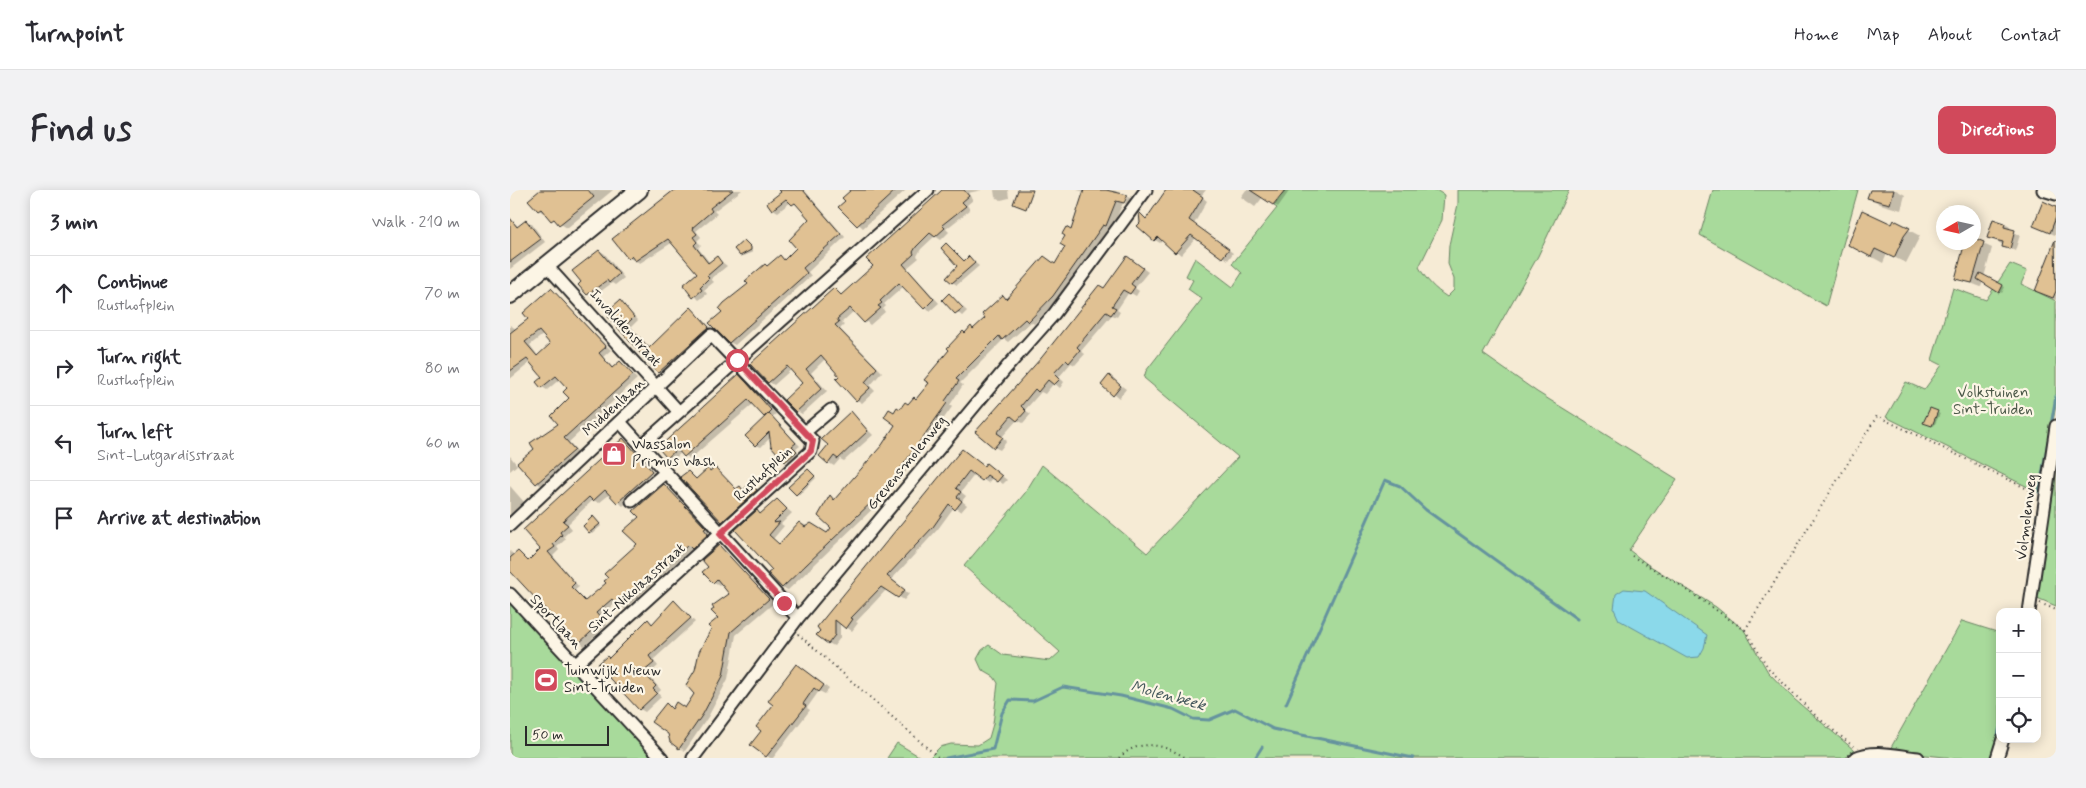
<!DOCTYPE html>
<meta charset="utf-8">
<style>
:root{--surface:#fff;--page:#f2f2f3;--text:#2b2b33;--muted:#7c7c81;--line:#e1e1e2;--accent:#d1495b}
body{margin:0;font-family:Mynerve,sans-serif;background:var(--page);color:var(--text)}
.controls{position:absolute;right:15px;bottom:15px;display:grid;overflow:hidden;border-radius:10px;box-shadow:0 2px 12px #0003}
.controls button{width:45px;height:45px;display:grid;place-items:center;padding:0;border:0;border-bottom:1px solid var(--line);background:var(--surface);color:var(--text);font:25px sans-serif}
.compass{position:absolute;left:1426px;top:15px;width:45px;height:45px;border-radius:50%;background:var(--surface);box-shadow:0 2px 12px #0003;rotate:261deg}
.scale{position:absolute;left:15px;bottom:12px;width:84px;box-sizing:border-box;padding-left:5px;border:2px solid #2b2b2b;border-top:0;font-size:14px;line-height:18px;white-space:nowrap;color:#2b2b2b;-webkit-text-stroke:4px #fcf5e5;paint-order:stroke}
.stop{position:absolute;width:15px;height:15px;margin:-11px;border:4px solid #d1495b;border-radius:50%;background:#fff}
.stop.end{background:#d1495b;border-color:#fff;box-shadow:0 1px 5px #0008}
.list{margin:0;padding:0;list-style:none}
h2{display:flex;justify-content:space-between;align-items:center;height:65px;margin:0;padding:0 20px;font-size:21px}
h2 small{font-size:16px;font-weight:400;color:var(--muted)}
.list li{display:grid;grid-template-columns:32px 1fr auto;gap:15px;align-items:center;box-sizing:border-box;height:75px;padding:0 20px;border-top:1px solid var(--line)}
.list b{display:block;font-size:19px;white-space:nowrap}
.list p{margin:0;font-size:16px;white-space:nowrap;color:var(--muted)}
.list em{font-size:16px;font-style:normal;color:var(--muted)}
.icon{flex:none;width:28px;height:28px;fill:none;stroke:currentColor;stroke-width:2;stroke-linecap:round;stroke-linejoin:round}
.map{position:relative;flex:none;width:1546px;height:568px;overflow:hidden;border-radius:10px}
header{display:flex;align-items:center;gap:30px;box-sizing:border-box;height:70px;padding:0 25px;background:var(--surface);border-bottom:1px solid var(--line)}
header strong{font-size:24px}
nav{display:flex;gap:28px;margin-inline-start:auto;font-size:18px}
.intro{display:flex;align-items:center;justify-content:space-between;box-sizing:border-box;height:120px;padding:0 30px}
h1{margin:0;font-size:35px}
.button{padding:12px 22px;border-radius:10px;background:var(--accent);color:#fff;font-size:18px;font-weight:700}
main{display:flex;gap:30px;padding:0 30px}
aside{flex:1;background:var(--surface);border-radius:10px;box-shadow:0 2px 12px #0003}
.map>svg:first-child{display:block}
</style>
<header>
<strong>Turnpoint</strong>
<nav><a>Home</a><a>Map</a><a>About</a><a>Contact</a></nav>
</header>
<div class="intro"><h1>Find us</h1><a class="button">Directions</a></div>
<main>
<aside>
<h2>3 min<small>Walk · 210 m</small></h2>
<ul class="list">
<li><svg class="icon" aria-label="ahead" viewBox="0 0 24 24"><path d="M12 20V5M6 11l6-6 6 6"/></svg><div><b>Continue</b><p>Rusthofplein</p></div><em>70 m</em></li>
<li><svg class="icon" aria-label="right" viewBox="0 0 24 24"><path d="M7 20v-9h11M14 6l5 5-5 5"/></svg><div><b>Turn right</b><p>Rusthofplein</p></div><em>80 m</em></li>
<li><svg class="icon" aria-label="left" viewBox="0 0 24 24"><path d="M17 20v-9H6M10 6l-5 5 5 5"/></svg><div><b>Turn left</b><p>Sint-Lutgardisstraat</p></div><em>60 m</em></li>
<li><svg class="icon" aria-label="arrive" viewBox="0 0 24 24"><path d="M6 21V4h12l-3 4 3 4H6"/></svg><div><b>Arrive at destination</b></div></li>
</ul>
</aside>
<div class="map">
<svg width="1546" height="568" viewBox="0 0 1546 568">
<rect width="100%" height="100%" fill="#f6ebd5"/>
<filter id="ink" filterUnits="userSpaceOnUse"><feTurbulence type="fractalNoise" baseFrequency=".02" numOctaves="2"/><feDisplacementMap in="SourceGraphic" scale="10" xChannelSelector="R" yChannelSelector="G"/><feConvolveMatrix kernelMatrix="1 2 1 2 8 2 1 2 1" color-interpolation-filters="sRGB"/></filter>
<g filter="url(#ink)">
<!-- green -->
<path fill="#a8da9b" stroke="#6a8263" d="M 775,0 L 926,0 L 934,5 L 932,30 L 909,77 C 916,90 925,99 937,107 L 944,100 L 944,89 L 938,74 L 939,55 L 948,14 L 948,0 L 1059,0 L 1028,66 L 973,164 L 1027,202 L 1167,289 L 1119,360 L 1137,374 L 1206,417 L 1234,440 L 1258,482 L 1284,509 L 1344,560 L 1335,568 L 419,568 L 430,557 L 441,554 L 468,555 L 479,548 L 483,534 L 488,493 L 484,487 L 472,480 L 467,469 L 472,460 L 479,455 L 493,465 L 540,471 L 550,462 L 454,376 L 515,303 L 532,275 L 637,363 L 728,267 L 634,188 L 636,181 L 692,109 L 678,99 L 683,90 L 676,86 L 685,68 L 723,97 L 732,83 L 722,74 L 767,18 L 764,16 Z
M 1203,0 L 1348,0 L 1316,116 L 1190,45 Z
M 1500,74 L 1517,81 L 1511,94 L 1546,111 L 1546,215 L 1530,303 L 1376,227 L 1396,192 L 1414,200 L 1432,175 L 1422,170 L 1443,98 L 1476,110 Z
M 1546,260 L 1546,416 L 1525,407 Z
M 0,412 L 144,568 L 0,568 Z
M 1452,431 L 1490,443 L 1490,535 L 1482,564 L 1479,568 L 1444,568 L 1379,561 Z
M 387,553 L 412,568 L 377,568 Z"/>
<!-- water -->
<path fill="#8bd9ea" stroke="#65939e" d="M 1114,399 L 1135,401 L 1197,445 L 1194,458 L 1189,467 L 1177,468 L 1109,430 L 1104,419 L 1106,404 Z"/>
<!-- shadow -->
<path fill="#0003" fill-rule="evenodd" d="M 32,0 L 103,0 L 57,38 L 29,20 Z
M 166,0 L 232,0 L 204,21 L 207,24 L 186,41 L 191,47 L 187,51 L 191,55 L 188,58 L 200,73 L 207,68 L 217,76 L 201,89 L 204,92 L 194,100 L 197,104 L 189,110 L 175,95 L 189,84 L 163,52 L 130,73 L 119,68 Z
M 273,0 L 294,0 L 335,47 L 298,82 L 301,86 L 225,155 L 219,152 L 214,122 L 258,77 L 270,67 L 275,70 L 288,58 L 301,29 L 289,16 L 281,12 L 268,22 L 263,19 Z
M 338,0 L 396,0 L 353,38 L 330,17 L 337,11 L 340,2 Z
M 434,0 L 472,0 L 458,3 L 463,10 L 457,15 L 460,20 L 436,39 L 439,42 L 431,50 L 425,46 L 411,59 L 407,66 L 409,68 L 397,78 L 429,113 L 420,121 L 394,96 L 374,114 L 376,116 L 373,119 L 375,122 L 360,135 L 344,121 L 331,133 L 334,135 L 330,139 L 372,182 L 360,196 L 365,201 L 352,213 L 347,210 L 331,186 L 316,168 L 301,183 L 317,201 L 292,224 L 287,221 L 276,210 L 294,193 L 282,179 L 264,195 L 259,192 L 324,99 L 332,105 L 364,76 Z
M 484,0 L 498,0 L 499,8 L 491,10 L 485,7 Z
M 567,0 L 594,0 L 616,6 L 602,38 L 599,37 L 548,109 L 524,134 L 521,132 L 498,152 L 494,149 L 450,193 L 453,195 L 440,215 L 442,217 L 391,288 L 373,309 L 278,400 L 272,397 L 264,380 L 247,322 L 252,325 L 267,311 L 282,323 L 271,334 L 274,336 L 263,349 L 270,355 L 290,333 L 317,344 L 322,338 L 320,307 L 326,310 L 373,255 L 387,234 L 384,223 L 406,210 L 455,144 L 464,140 L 477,128 L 493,106 L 497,109 L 545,75 L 557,57 L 575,2 Z
M 660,0 L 696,0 L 691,6 L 697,11 L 684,34 L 723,63 L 718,70 L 686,48 L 671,65 L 653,50 L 650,53 L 645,50 L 637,30 Z
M 736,0 L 780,0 L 768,17 L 753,7 L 745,17 L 731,7 Z
M 1361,0 L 1386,0 L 1395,5 L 1391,20 L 1370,14 L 1359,7 Z
M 618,7 L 622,9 L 619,15 L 615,14 Z
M 1441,15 L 1450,18 L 1456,22 L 1439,22 Z
M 1546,18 L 1545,45 L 1524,36 Z
M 0,29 L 9,37 L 16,31 L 22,34 L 35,52 L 0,79 Z
M 1384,32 L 1410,46 L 1396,73 L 1377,64 L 1373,73 L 1351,61 Z
M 1495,34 L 1500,37 L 1499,40 L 1510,45 L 1505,61 L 1478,47 Z
M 1464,50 L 1482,58 L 1474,87 L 1495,97 L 1492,103 L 1473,91 L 1471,97 L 1447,88 Z
M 234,51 L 243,62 L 233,66 L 231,65 Z
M 437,54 L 455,71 L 459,68 L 469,76 L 447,95 L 442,92 L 449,76 Z
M 1544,57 L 1546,58 L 1546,110 L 1527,101 Z
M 90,61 L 95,64 L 114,88 L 105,95 L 102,93 L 83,107 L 78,104 Z
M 623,71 L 638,82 L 625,98 L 629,101 L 626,106 L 619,102 L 607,120 L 610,122 L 607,127 L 602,125 L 571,161 L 575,164 L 565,175 L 561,173 L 549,187 L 554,192 L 550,198 L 544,193 L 535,204 L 531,202 L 515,220 L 521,224 L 513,233 L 507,230 L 492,247 L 497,251 L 490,260 L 484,257 L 467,242 L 594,100 Z
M 41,100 L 101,160 L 93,167 L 103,178 L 110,173 L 127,189 L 59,252 L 70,264 L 32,296 L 27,293 L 26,259 L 50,234 L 61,208 L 59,198 L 50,189 L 37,200 L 32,197 L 27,192 L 34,187 L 21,172 L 0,189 L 0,135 L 6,139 L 20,129 ZM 34,144 L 42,154 L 28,166 L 20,155 Z
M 439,105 L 457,121 L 452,126 L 433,110 Z
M 110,112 L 128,130 L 121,137 L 140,158 L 181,119 L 203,140 L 154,185 L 149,182 L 107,121 Z
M 229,186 L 266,224 L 262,227 L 290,256 L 286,259 L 291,265 L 281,274 L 262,256 L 261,247 L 251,257 L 246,255 L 257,227 L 243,214 L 180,269 L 172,262 L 163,270 L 158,267 Z
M 599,187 L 616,199 L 609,208 L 604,204 Z
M 1420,219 L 1430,224 L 1424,236 L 1415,232 Z
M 341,223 L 363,245 L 334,271 L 330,269 L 324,276 L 319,273 Z
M 113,250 L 147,285 L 113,316 L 100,304 L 89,313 L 83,310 L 58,334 L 62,339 L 54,346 L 56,349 L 47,357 L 49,360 L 43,366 L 69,397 L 65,400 L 76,412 L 98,393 L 129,354 L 130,327 L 154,295 L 200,341 L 199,343 L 203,347 L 188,361 L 183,358 L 115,419 L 107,412 L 90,427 L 97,435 L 74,456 L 0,379 L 0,361 L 5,366 L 8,363 L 19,372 L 32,360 L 14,340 Z
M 452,260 L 475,277 L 477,275 L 482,278 L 497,290 L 493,294 L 483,287 L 478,293 L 465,284 L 451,302 L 456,306 L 452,311 L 457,315 L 451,322 L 444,317 L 428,339 L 382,389 L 399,404 L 394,410 L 377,399 L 346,432 L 348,433 L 342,441 L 330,433 L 330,448 L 324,456 L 318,453 L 308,445 Z
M 0,266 L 7,275 L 0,281 Z
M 205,278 L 227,300 L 230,297 L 235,300 L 241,294 L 252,303 L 218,334 L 212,331 L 178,282 L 187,289 Z
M 300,282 L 306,288 L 289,305 L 287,304 Z
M 0,296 L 14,312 L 0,325 Z
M 85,329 L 91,336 L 82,344 L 74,336 Z
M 209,356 L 264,413 L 226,445 L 218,489 L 198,527 L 175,561 L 161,552 L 156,515 L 163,519 L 176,519 L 186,504 L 186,481 L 221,404 L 211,393 L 209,395 L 204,392 L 200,377 Z
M 164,412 L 185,432 L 143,470 L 148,476 L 138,485 L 151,500 L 148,503 L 151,507 L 135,522 L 130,519 L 100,469 L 138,431 L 144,434 Z
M 287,475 L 319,499 L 315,504 L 309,501 L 297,518 L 300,520 L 263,568 L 260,568 L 242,555 L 253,540 Z"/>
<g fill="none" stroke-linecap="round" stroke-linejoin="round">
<!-- stream -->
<path stroke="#65939e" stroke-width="3" d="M 1541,235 L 1546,206
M 1529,302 L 1538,251
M 1524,350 L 1527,325
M 776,514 L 875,290 L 890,296 L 916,320 L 1067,429
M 1486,554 L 1490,536
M 436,568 L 483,559 L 492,523 L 500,510 L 523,511 L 553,497 L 611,506 L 663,519 L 683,529 L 699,530 L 725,519 L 763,539 L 903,568
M 745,568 L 752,557"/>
</g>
<!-- building -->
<path fill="#e0c193" stroke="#2b2b2b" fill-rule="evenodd" d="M 30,0 L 78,0 L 84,7 L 49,35 L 44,29 L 41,31 L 31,19 L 28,21 L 18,10 Z
M 164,0 L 223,0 L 200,18 L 202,21 L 182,38 L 187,44 L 183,47 L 187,52 L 184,55 L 198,73 L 207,66 L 212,73 L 197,86 L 199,88 L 190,97 L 192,100 L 183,108 L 173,95 L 187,83 L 158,49 L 125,71 L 121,66 L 118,69 L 102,49 Z
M 269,0 L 293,0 L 331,44 L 293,78 L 297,83 L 219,153 L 199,133 L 212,122 L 209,119 L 214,113 L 238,94 L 235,91 L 255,74 L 257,76 L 270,65 L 274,70 L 286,58 L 279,50 L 299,29 L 285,13 L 282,15 L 276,9 L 262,20 L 257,13 L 271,2 Z
M 341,0 L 386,0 L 347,36 L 328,17 L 335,11 L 332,8 Z
M 432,0 L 454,0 L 459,6 L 452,12 L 456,16 L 432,35 L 435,38 L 425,47 L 420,43 L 406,57 L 403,62 L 404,64 L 393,74 L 424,109 L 414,119 L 389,93 L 370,111 L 372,113 L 368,116 L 371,118 L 354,133 L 340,118 L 327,129 L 329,132 L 325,135 L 367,178 L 355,192 L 360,198 L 346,211 L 326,189 L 329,186 L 311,165 L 296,179 L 312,198 L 286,222 L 274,210 L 292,193 L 277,176 L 258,193 L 240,174 L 324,98 L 331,105 L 363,76 L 356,69 Z
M 508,0 L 523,0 L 516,19 L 503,14 Z
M 574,0 L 596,0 L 618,5 L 614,13 L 606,11 L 596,36 L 593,35 L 543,106 L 518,132 L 515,129 L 492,150 L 489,146 L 446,189 L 449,191 L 435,211 L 437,213 L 386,285 L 368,306 L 272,398 L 258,383 L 262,380 L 225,340 L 247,320 L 250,324 L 267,309 L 277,319 L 263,333 L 270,332 L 259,345 L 269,354 L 289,332 L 295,337 L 301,333 L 317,343 L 321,338 L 308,326 L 320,305 L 324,310 L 372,255 L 385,235 L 374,227 L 379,219 L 384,222 L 387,217 L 390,219 L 395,212 L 398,214 L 404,207 L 406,209 L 419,193 L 414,190 L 439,160 L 437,158 L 453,141 L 455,143 L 461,136 L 463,139 L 475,128 L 472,124 L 493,105 L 496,109 L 534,66 L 545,74 L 555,57 L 550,54 L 555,46 L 552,44 L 556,37 L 561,40 Z
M 656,0 L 683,0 L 693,7 L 679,30 L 719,59 L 712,68 L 681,45 L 665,63 L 648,47 L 644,51 L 627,36 L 630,33 L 629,22 L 636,29 Z
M 740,0 L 775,0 L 763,15 Z
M 1360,0 L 1384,0 L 1380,14 L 1357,8 Z
M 1533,11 L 1546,17 L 1546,27 L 1540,43 L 1523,36 Z
M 1352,20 L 1382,34 L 1384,30 L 1400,38 L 1394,46 L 1384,68 L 1365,59 L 1361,67 L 1338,55 Z
M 0,28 L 7,37 L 16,30 L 31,49 L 0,72 Z
M 1483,29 L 1495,33 L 1494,37 L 1505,40 L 1500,59 L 1492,57 L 1493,52 L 1477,48 Z
M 1464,48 L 1474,52 L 1462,93 L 1445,89 L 1455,52 L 1464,52 Z
M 234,50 L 241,57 L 241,60 L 230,66 L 224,59 Z
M 1545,50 L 1546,101 L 1543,108 L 1525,101 Z
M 436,53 L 454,71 L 459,66 L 465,73 L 442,93 L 436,88 L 447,76 L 431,58 Z
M 89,60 L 109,84 L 99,93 L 97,90 L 77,105 L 68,95 L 71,92 L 62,81 Z
M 617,66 L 633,78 L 621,94 L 625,97 L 620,104 L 613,100 L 602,116 L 606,118 L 601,125 L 596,122 L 567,157 L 570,160 L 559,173 L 556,170 L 544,183 L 550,189 L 544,195 L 538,190 L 528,202 L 525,199 L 511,216 L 516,221 L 507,231 L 501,226 L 487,243 L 493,247 L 484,258 L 465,242 L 532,167 L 589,95 L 594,98 Z
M 1470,83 L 1493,95 L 1489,103 L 1467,89 Z
M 41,98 L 96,157 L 89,163 L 102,178 L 110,171 L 123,185 L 54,248 L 65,260 L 26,294 L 7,273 L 24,259 L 20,253 L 48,234 L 41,226 L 59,208 L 53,202 L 57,198 L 46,186 L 31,198 L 26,192 L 32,187 L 17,169 L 0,181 L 0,143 L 18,129 L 13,123 ZM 29,141 L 40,154 L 27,166 L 15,152 Z
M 439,103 L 453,118 L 445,124 L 432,110 Z
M 110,110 L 124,127 L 117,134 L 139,158 L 181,117 L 199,137 L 148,183 L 98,127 L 105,121 L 102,117 Z
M 229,184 L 261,220 L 254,227 L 238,210 L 174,267 L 167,259 L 157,268 L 148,258 Z
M 599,185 L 611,196 L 603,206 L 591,195 Z
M 1420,218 L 1428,221 L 1422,236 L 1413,233 Z
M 341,221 L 358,241 L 328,269 L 324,266 L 318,274 L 309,266 L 318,255 L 311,249 Z
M 259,223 L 286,253 L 282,256 L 287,261 L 275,272 L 261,256 L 259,242 L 245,256 L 235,246 Z
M 113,248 L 142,281 L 107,313 L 95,300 L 83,311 L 79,307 L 53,331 L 58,335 L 50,342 L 52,345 L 43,354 L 45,357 L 38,362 L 65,393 L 61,397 L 75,411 L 96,393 L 94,391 L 98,388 L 94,384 L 127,354 L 113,341 L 129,327 L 123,321 L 154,294 L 196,338 L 194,339 L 198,344 L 182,359 L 178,355 L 109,417 L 102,409 L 86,423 L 93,431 L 68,454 L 0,381 L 0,368 L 8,361 L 18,371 L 30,359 L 13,340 Z
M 452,259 L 474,276 L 476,273 L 492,286 L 487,292 L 477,285 L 472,291 L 459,281 L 446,298 L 451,302 L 447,307 L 452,311 L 445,320 L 439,314 L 423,337 L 377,386 L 395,400 L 388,408 L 371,397 L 341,428 L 343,429 L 336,439 L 325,430 L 325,445 L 318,454 L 306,445 L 310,441 L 307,437 Z
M 205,277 L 226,299 L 230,296 L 233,300 L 241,293 L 247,300 L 212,332 L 170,287 L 178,281 L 186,289 L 198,278 L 200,281 Z
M 298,279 L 305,286 L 286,305 L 278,297 Z
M 83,326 L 90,334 L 79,343 L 73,336 Z
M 209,355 L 259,409 L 221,442 L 213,486 L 193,524 L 169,559 L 160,552 L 158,544 L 141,532 L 156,513 L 162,519 L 166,512 L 175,518 L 184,504 L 176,495 L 185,480 L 189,462 L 201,439 L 198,436 L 208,428 L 201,421 L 204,419 L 202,416 L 219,404 L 207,389 L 203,393 L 192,382 L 198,377 L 192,370 Z
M 164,410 L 181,428 L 139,466 L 144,473 L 133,482 L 146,496 L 143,499 L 147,503 L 129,520 L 87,475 L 97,466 L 99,468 L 138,429 L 142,434 Z
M 286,474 L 314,495 L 309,502 L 304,498 L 293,514 L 296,516 L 256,567 L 240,555 L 251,541 L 246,537 L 263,515 L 258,511 Z"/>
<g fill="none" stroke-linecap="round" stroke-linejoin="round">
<defs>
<path id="street" d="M 1533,0 L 1546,4
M 37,76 L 169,222
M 110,232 L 288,428
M 295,242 L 321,220
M 131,256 L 418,0
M 122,311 L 155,283
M 0,335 L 201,145 L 303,251 L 301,261 L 65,475
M 0,404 L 152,568
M 1519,422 L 1546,236
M 183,568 L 288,428 L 497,177 L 544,124 L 636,0
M 1345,568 C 1364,559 1387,566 1408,568
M 1487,568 L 1493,549"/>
<path id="secondary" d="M 0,105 L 129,0"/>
</defs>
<!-- street casing -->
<use href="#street" stroke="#2b2b2b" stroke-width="15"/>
<!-- secondary casing -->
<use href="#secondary" stroke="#2b2b2b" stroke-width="20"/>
<!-- path -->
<path stroke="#2b2b2b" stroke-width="2" stroke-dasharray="1 4" stroke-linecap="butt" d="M 1122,366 L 1170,395 L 1235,440 L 1259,479 L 1307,527 L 1344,557
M 1530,413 L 1546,420
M 1235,440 L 1367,226 L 1526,303
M 288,444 L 429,568
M 609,568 C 629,548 654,554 676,568"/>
<!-- street -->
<use href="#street" stroke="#fcf5e5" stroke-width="11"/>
<!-- secondary -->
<use href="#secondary" stroke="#fcf5e5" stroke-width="16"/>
</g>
</g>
<g fill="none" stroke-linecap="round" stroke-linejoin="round" filter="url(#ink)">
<!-- route -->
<path stroke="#d1495b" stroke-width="6" d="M 227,170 L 303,251 L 301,261 L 210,344 L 274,413"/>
</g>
<!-- icons -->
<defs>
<symbol id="shop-square" viewBox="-11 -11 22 22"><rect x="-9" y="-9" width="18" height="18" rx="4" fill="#d1495b" stroke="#fcf5e5"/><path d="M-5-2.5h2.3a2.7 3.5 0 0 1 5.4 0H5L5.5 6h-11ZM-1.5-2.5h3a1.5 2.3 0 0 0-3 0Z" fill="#fff"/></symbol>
<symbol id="stadium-square" viewBox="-11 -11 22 22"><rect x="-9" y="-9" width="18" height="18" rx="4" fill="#d1495b" stroke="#fcf5e5"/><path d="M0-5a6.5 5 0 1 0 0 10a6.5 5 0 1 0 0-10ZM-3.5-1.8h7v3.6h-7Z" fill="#fff"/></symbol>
</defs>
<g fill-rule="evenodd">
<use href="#shop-square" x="90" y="250" width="28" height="28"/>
<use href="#stadium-square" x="22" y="476" width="28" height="28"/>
</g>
<g text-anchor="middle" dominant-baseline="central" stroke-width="4.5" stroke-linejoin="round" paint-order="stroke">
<!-- street labels -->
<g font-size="15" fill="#2b2b2b" stroke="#fcf5e5">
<text transform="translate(115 138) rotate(48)">Invalidenstraat</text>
<text transform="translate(104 217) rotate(-43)">Middenlaan</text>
<text transform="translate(397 273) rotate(-51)">Grevensmolenweg</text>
<text transform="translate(253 284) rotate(-43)">Rusthofplein</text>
<text transform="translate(1517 327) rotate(-83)">Volmolenweg</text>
<text transform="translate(127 398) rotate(-42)">Sint-Nikolaasstraat</text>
<text transform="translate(46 432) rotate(47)">Sportlaan</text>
</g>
<!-- park labels -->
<g font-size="15" fill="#4a5747" stroke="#fcf5e5">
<text x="1483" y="203">Volkstuinen<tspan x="1483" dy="17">Sint-Truiden</tspan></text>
</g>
<!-- poi labels -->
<g font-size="15" fill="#2b2b2b" stroke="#fcf5e5" text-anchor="start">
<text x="122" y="255">Wassalon<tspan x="122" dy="17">Primus Wash</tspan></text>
<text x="54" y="481">Tuinwijk Nieuw<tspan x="54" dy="17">Sint-Truiden</tspan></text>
</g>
<!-- water labels -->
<g font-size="16" font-style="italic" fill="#43565b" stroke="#fcf5e5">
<text transform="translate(658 506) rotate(15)">Molenbeek</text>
</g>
</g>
</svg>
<div class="controls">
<button>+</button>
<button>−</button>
<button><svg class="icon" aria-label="locate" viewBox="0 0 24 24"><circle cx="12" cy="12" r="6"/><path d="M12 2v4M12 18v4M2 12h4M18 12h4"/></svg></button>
</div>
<svg class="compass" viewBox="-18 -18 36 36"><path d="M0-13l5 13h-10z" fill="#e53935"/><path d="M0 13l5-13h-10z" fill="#7c7c81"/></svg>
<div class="scale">50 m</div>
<div class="stop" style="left:227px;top:170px"></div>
<div class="stop end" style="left:274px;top:413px"></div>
</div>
</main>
